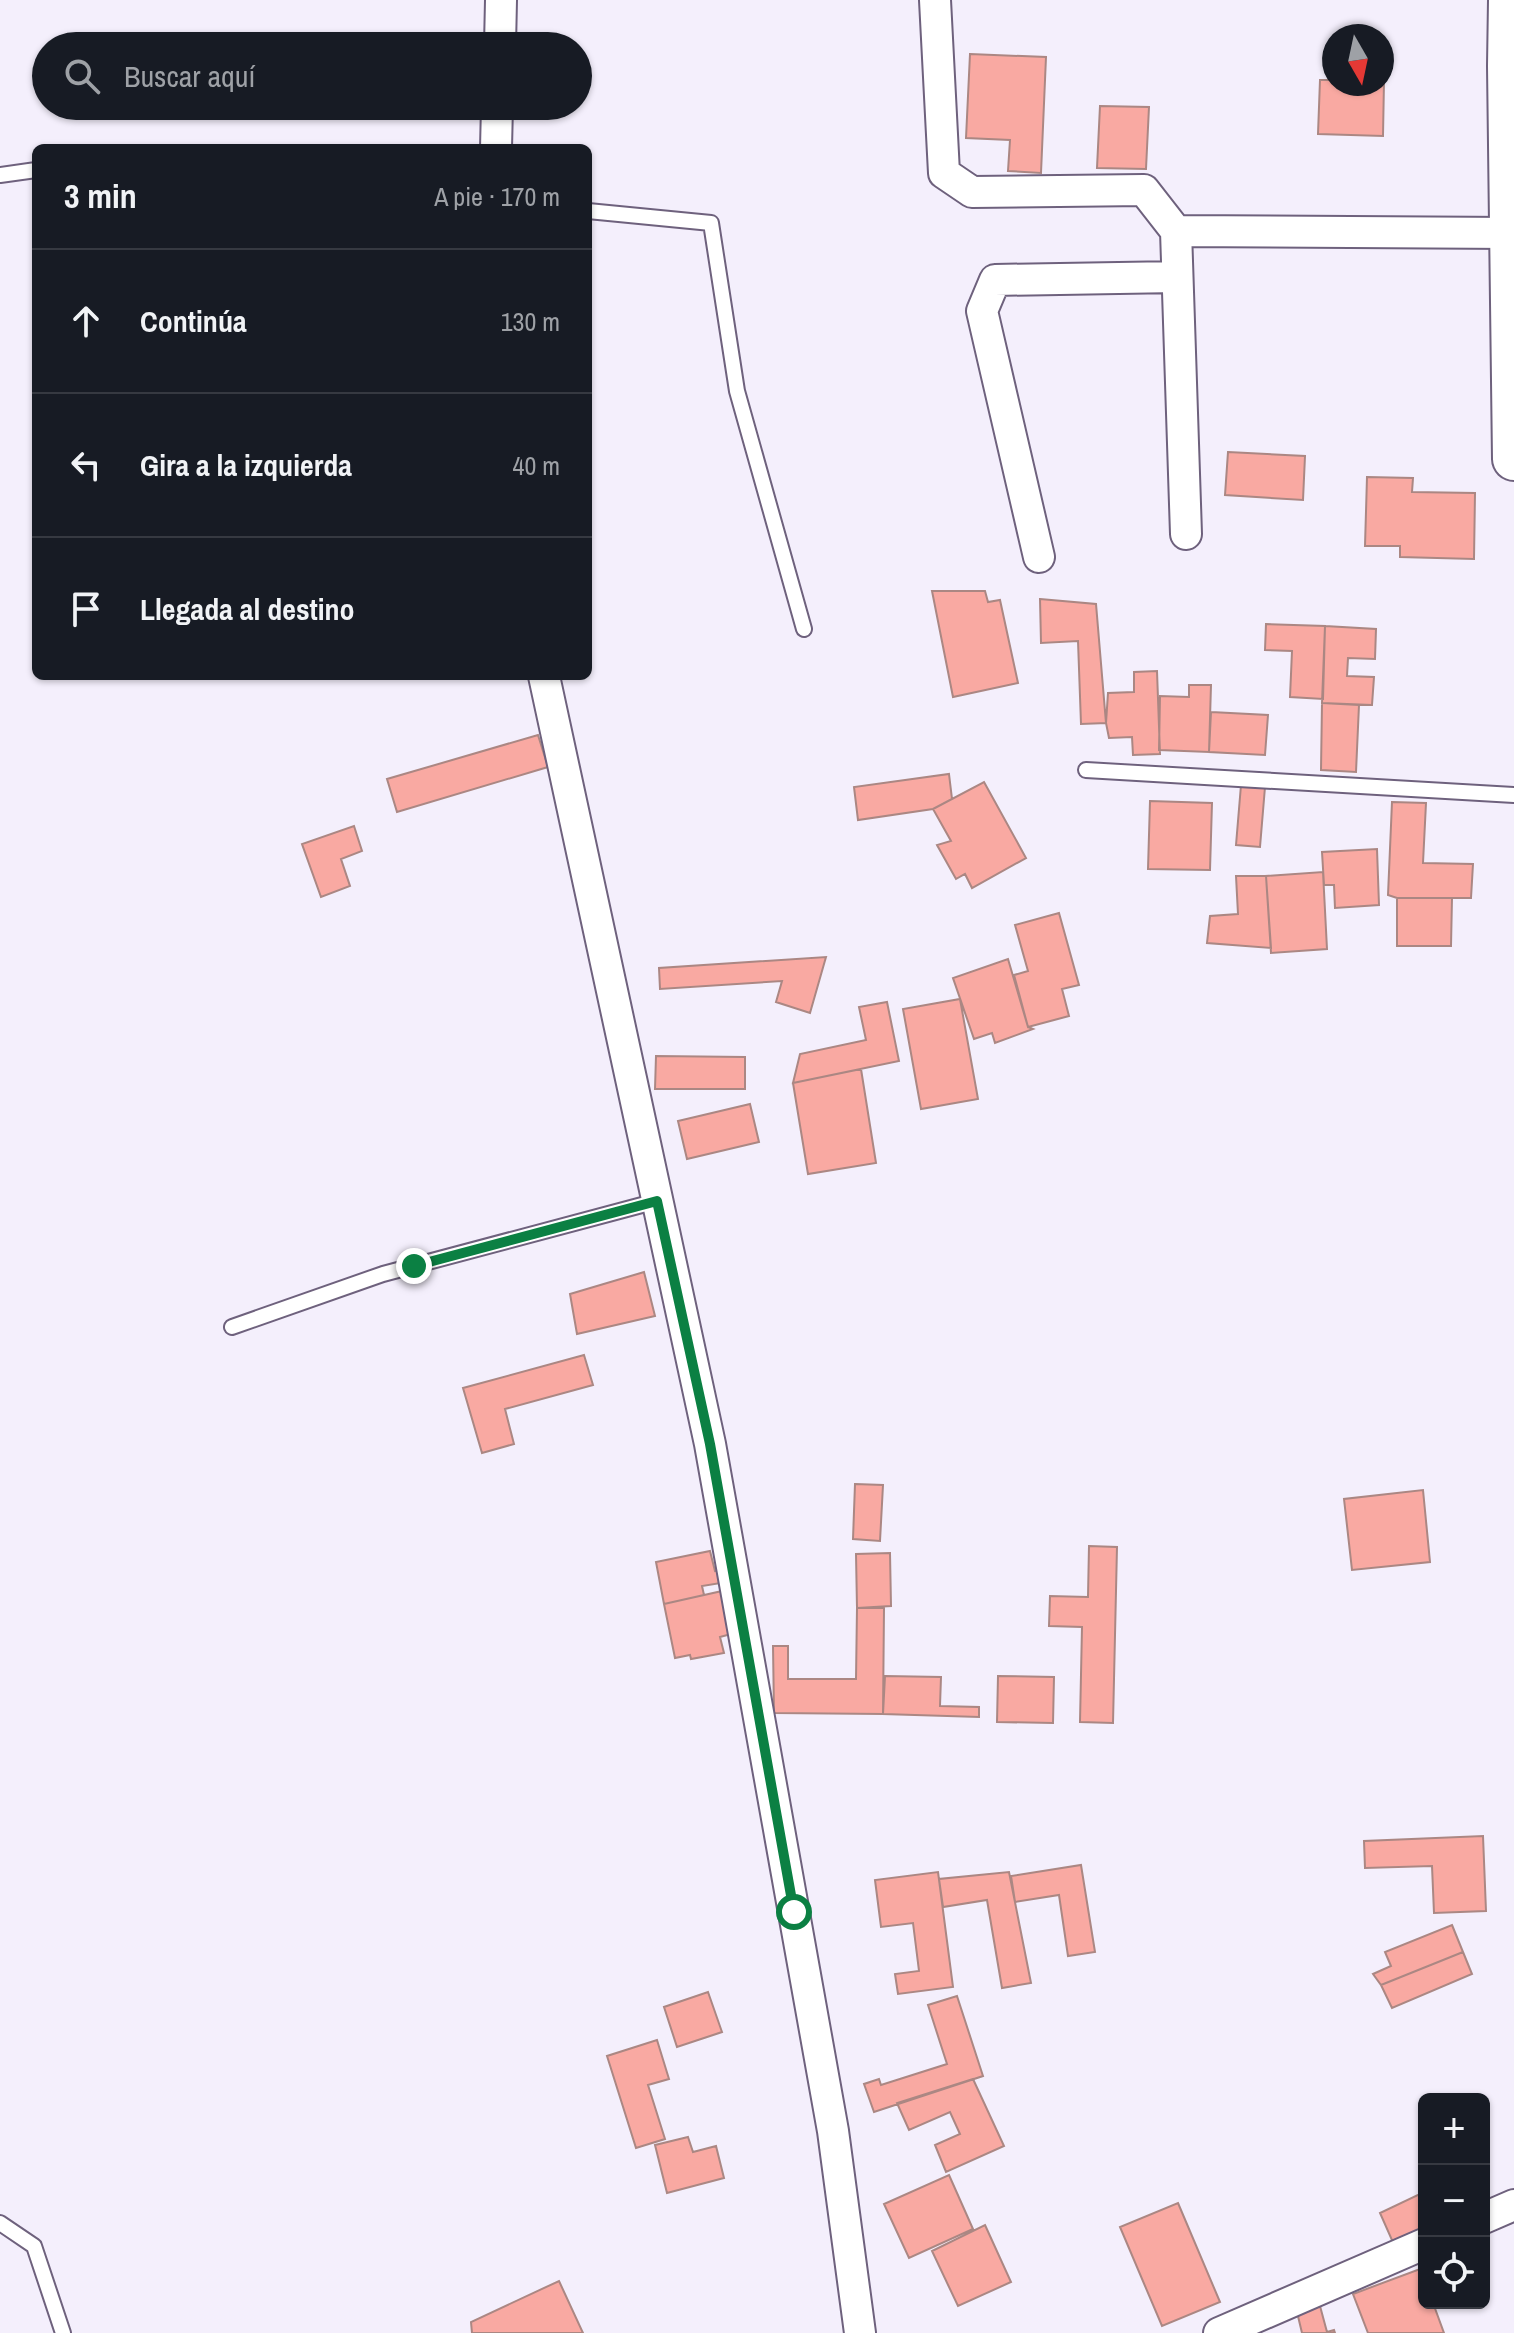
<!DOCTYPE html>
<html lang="es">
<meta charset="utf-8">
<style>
:root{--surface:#171b24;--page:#242831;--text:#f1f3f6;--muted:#9ea1a6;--line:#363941}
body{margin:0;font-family:"Archivo Narrow",sans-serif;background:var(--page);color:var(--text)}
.controls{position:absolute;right:24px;bottom:24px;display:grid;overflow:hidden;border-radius:12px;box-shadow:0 2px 6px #0004}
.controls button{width:72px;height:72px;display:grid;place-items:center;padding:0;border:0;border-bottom:2px solid var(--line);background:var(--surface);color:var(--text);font:40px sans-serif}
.compass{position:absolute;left:1322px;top:24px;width:72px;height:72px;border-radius:50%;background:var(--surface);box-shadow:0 2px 6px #0004;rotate:171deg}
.stop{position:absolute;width:24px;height:24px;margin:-18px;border:6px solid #0b8043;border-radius:50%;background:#fff}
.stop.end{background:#0b8043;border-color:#fff;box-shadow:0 2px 8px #0008}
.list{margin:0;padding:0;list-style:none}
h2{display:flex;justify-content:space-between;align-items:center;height:104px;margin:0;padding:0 32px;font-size:34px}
h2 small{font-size:26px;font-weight:400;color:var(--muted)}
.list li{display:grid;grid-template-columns:52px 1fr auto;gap:24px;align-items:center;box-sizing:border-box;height:144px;padding:0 32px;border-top:2px solid var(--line)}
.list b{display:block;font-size:30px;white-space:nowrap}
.list em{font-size:26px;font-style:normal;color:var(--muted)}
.icon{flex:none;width:44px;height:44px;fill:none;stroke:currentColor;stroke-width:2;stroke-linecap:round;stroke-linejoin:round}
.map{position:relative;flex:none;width:1514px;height:2333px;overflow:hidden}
.search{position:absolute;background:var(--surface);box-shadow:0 2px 6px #0004;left:32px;top:32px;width:560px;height:88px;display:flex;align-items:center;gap:20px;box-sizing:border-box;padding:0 28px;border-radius:44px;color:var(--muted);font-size:30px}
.panel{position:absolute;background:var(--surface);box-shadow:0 2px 6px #0004;left:32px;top:144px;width:560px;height:536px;border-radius:12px}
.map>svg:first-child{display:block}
</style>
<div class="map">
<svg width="1514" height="2333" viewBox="0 0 1514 2333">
<rect width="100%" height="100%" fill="#f4effc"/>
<!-- building -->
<path fill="#f9a9a2" stroke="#ab8783" stroke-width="2" d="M 970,54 L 1046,57 L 1041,173 L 1008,171 L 1010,140 L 966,138 Z
M 1320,80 L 1334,80 L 1334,84 L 1382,84 L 1382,81 L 1384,81 L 1383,136 L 1318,134 Z
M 1100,106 L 1149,107 L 1146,169 L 1097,168 Z
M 1228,452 L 1305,456 L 1303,500 L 1225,495 Z
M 1367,477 L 1413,478 L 1412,492 L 1475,493 L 1474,559 L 1400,557 L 1400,546 L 1365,546 Z
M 932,591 L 985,591 L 988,602 L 1000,600 L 1018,683 L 953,697 Z
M 1040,599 L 1096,604 L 1106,723 L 1081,724 L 1078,641 L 1041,643 Z
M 1266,624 L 1325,626 L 1323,699 L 1290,697 L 1292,651 L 1265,650 Z
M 1325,626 L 1376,629 L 1375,659 L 1348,658 L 1347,676 L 1374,677 L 1372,705 L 1322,703 Z
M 1157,671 L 1160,754 L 1133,755 L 1132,737 L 1109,738 L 1106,723 L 1108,693 L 1134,692 L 1134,672 Z
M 1189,685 L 1211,685 L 1209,752 L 1159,750 L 1160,696 L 1189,697 Z
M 1322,703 L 1359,705 L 1356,772 L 1321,770 Z
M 1211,712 L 1268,715 L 1265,755 L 1209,752 Z
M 538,735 L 548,767 L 397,812 L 387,779 Z
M 949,774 L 952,799 L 933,809 L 858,820 L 854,787 Z
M 984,782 L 1026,858 L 972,888 L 965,874 L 956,879 L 937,845 L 951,841 L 933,809 Z
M 1241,785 L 1265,787 L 1260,847 L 1236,845 Z
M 1150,801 L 1212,803 L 1210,870 L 1148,869 Z
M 1392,802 L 1426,803 L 1423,863 L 1473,864 L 1471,898 L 1397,898 L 1388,895 Z
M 354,826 L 362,851 L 341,859 L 350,886 L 321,897 L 302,844 Z
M 1377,849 L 1379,905 L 1335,908 L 1334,885 L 1324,885 L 1322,852 Z
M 1323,872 L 1327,949 L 1271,953 L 1266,876 Z
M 1236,876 L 1266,876 L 1271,948 L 1207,943 L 1210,916 L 1238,914 Z
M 1397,898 L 1452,898 L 1451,946 L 1397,946 Z
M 1059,913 L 1079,985 L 1062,989 L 1069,1016 L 1028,1027 L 1014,975 L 1028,971 L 1015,925 Z
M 826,957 L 810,1013 L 776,1002 L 782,981 L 660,989 L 659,968 Z
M 1008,959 L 1028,1027 L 1033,1029 L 995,1043 L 992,1033 L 974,1039 L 953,978 Z
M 960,999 L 978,1099 L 921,1109 L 903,1009 Z
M 887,1002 L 899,1061 L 793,1083 L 800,1054 L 866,1040 L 859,1007 Z
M 656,1056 L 745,1057 L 745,1089 L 655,1089 Z
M 861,1069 L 876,1163 L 808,1174 L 793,1083 Z
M 750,1104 L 759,1142 L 687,1159 L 678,1121 Z
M 644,1272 L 655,1316 L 577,1334 L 570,1294 Z
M 584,1355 L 593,1385 L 505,1409 L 514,1444 L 482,1453 L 463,1388 Z
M 855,1484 L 883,1485 L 880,1541 L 853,1539 Z
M 1423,1490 L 1430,1562 L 1352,1570 L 1344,1499 Z
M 1089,1546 L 1117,1547 L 1113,1723 L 1080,1722 L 1082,1627 L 1049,1626 L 1050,1596 L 1088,1597 Z
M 710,1551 L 715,1571 L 724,1569 L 727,1582 L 702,1586 L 704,1595 L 664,1604 L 656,1562 Z
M 890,1553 L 891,1606 L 857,1608 L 856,1554 Z
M 722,1591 L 731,1634 L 720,1637 L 724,1653 L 691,1659 L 690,1655 L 675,1658 L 664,1604 Z
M 857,1608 L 884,1608 L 883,1714 L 774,1713 L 773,1646 L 788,1646 L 788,1679 L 856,1679 Z
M 885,1676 L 941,1677 L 940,1706 L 979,1707 L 979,1717 L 883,1714 Z
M 998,1676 L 1054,1677 L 1053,1723 L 997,1722 Z
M 1483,1836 L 1486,1911 L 1434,1913 L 1432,1866 L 1365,1868 L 1364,1841 Z
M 1081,1865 L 1095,1952 L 1068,1956 L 1059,1895 L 1015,1902 L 1011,1876 Z
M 938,1872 L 953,1987 L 898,1994 L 895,1974 L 919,1971 L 913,1923 L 881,1927 L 875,1880 Z
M 1009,1872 L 1031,1983 L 1002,1988 L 987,1900 L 943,1907 L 939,1879 Z
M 1452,1925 L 1463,1952 L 1381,1985 L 1373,1974 L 1391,1966 L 1385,1952 Z
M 1463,1952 L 1472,1974 L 1392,2008 L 1381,1985 Z
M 708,1992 L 722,2032 L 677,2047 L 664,2007 Z
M 957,1996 L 983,2076 L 874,2112 L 864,2084 L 879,2079 L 881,2085 L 947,2064 L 928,2005 Z
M 657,2040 L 669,2079 L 648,2085 L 665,2139 L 636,2148 L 607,2056 Z
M 973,2079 L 1004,2146 L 946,2172 L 935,2145 L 960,2134 L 950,2112 L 909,2130 L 897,2103 Z
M 1484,2121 L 1487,2204 L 1484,2205 Z
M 688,2137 L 693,2152 L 716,2146 L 724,2178 L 667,2193 L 655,2145 Z
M 949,2175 L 973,2229 L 909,2258 L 884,2204 Z
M 1424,2192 L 1424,2233 L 1395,2247 L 1380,2213 Z
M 1178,2203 L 1220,2302 L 1162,2326 L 1120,2227 Z
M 985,2225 L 1011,2282 L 958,2306 L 932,2251 Z
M 1420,2269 L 1424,2279 L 1424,2303 L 1433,2303 L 1444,2333 L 1368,2333 L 1353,2294 Z
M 559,2281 L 583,2333 L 472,2333 L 471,2322 Z
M 1320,2306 L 1327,2332 L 1334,2330 L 1335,2333 L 1302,2333 L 1297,2312 Z"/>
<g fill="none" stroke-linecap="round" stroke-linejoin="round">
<defs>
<path id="service" d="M 0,175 L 36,170
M 588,211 L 711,223 L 737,391 L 804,629
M 1086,770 L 1514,795
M 232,1327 L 383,1274 L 657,1201
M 0,2223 L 34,2246 L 63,2333"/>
<path id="minor" d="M 935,0 L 944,173 L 972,192 L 1144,190 L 1176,231 L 1186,534
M 500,46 L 501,0
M 496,148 L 497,106
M 1176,231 L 1512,233
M 1039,557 L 982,311 L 995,280 L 1177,277
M 544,676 L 710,1444 L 833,2131 L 860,2333
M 1484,2218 L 1514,2205
M 1219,2333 L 1424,2244"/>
<path id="secondary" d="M 1510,0 L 1509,66 L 1514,459"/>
</defs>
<!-- service casing -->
<use href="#service" stroke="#6e617d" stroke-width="18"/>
<!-- minor casing -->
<use href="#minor" stroke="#6e617d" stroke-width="34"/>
<!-- secondary casing -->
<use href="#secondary" stroke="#6e617d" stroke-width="46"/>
<!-- service -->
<use href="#service" stroke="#fff" stroke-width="14"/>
<!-- minor -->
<use href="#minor" stroke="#fff" stroke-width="30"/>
<!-- secondary -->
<use href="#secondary" stroke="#fff" stroke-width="42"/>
</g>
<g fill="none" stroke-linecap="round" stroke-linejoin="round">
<!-- route -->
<path stroke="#0b8043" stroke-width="10" d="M 414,1266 L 657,1201 L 710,1444 L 794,1912"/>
</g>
</svg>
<div class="controls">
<button>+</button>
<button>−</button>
<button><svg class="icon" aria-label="locate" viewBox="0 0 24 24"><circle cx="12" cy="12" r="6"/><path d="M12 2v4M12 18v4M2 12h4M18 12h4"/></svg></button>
</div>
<svg class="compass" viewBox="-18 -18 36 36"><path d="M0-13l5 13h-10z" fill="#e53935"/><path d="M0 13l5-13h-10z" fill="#9ea1a6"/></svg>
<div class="stop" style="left:794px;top:1912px"></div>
<div class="stop end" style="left:414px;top:1266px"></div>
<div class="search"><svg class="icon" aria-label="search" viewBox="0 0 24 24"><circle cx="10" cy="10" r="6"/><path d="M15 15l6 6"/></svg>Buscar aquí</div>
<section class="panel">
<h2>3 min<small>A pie · 170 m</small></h2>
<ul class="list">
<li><svg class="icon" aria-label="ahead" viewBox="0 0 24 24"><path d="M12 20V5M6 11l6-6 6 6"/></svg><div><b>Continúa</b></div><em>130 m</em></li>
<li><svg class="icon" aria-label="left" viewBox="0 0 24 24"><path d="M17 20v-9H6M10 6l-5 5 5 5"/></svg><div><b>Gira a la izquierda</b></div><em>40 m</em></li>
<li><svg class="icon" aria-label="arrive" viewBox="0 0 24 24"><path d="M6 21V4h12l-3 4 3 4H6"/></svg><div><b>Llegada al destino</b></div></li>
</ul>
</section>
</div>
